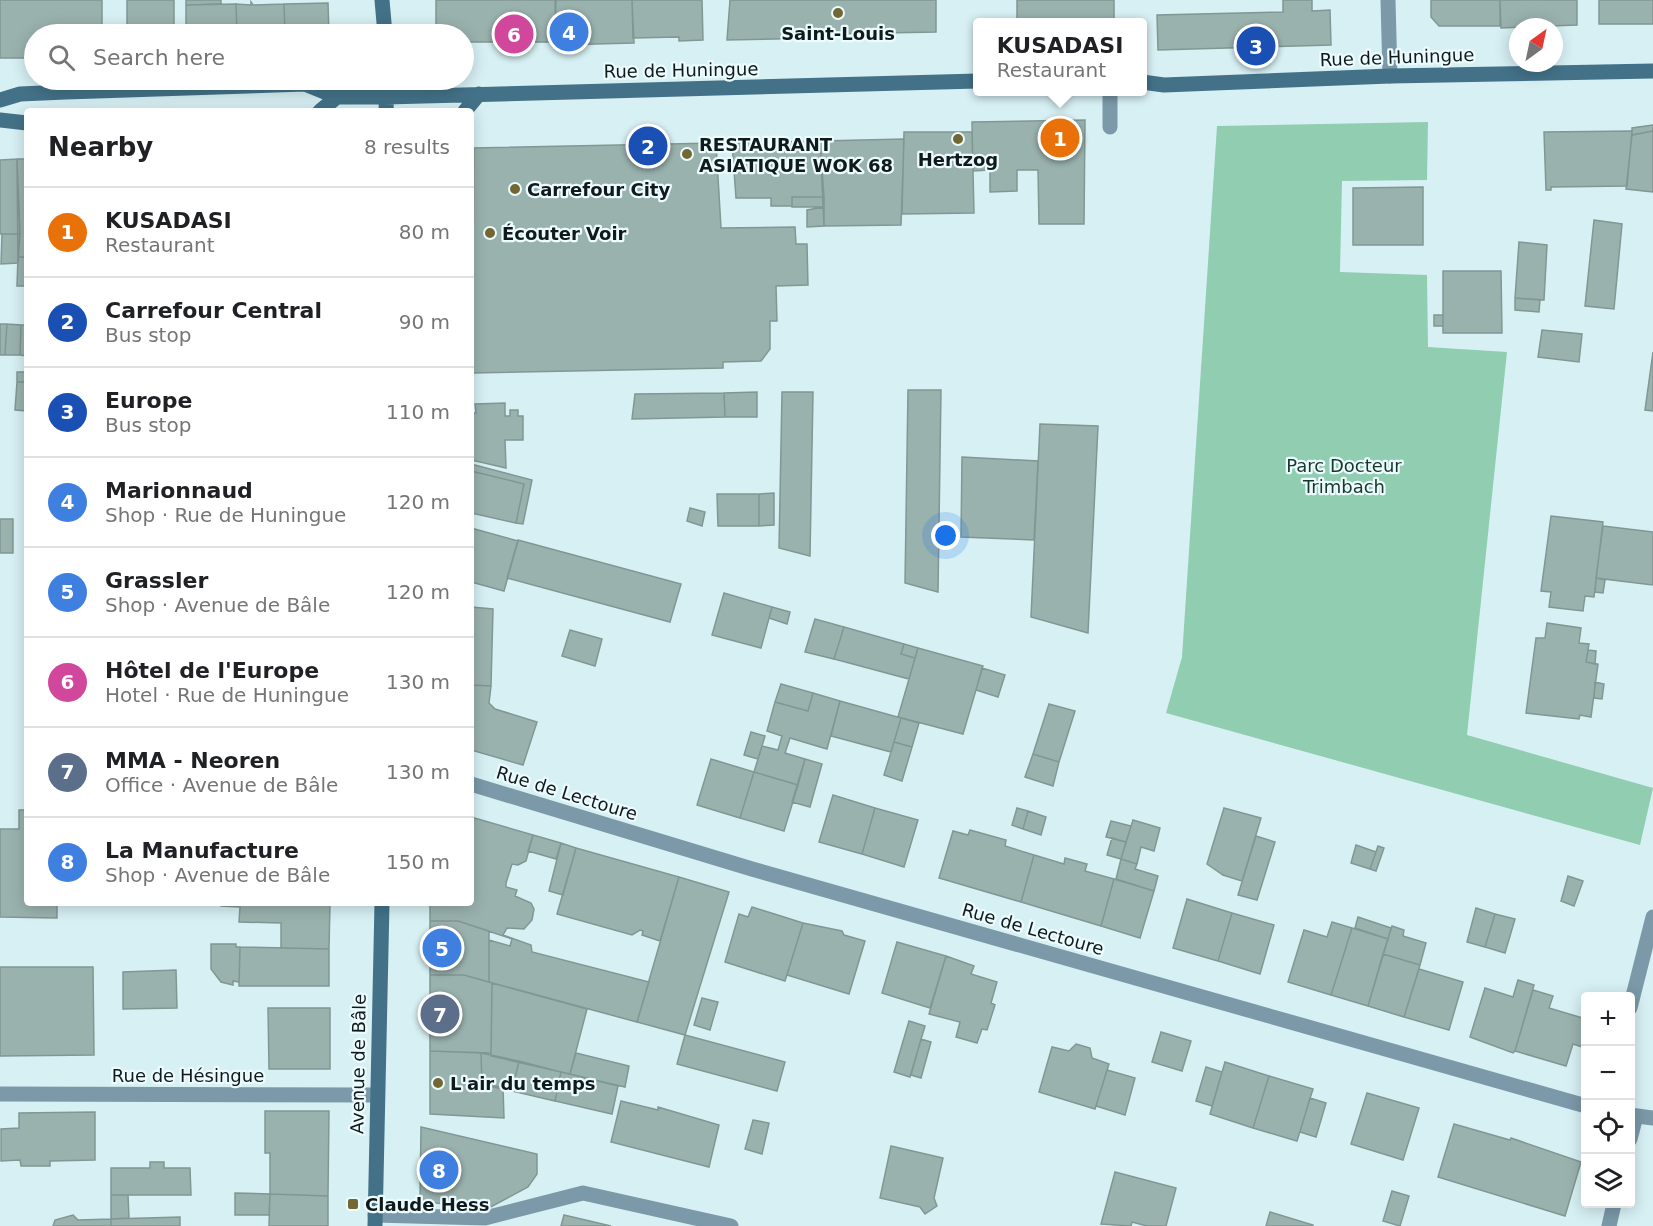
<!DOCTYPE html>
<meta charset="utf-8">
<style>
:root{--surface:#fff;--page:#f6f6f6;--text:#202124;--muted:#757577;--line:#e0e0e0;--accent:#2563eb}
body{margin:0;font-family:"DejaVu Sans",sans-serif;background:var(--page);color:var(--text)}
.controls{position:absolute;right:18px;bottom:18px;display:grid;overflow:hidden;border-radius:6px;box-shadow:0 3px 15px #0003}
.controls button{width:54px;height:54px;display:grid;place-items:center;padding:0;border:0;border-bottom:2px solid var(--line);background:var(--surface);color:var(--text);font:30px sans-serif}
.compass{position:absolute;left:1509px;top:18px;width:54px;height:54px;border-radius:50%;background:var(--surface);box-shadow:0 3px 15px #0003;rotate:33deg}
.you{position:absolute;left:946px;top:536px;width:21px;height:21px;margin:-15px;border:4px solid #fff;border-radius:50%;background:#1a73e8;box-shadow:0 0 0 9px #1a73e833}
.badge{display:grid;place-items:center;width:39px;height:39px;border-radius:50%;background:var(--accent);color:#fff;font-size:20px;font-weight:700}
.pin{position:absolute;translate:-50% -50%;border:3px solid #fff;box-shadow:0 2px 6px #0006}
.popup{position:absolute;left:973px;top:18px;width:174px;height:78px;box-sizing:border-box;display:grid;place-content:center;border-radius:6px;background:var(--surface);filter:drop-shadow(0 2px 4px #0005);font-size:20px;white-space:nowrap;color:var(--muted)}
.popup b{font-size:22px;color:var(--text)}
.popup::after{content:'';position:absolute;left:50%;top:100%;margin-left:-12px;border:12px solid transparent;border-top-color:var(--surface)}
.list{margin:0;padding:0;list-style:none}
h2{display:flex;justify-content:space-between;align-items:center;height:78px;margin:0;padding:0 24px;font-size:26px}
h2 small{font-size:20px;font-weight:400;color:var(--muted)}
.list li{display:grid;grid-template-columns:39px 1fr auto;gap:18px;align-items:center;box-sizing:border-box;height:90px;padding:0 24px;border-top:2px solid var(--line)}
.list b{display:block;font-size:22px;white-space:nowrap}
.list p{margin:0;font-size:20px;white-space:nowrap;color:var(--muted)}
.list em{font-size:20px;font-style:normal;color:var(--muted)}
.icon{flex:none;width:33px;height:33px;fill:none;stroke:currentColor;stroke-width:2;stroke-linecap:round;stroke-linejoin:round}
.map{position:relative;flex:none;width:1653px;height:1226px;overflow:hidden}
.search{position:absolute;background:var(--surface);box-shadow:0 3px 15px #0003;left:24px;top:24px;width:450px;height:66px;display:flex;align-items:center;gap:15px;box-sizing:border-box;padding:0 21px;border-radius:33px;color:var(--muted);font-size:22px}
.panel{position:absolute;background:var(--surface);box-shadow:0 3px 15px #0003;left:24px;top:108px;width:450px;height:798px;border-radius:6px}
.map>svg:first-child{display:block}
</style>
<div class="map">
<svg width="1653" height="1226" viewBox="0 0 1653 1226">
<rect width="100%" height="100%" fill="#d7f0f4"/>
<!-- green -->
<path fill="#91cdb0" d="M 1428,122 L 1427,180 L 1342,181 L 1340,272 L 1427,275 L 1428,347 L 1507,352 L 1467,735 L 1653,788 L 1640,845 L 1166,713 L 1182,657 L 1217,126 Z"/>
<!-- building -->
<path fill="#9ab2ae" stroke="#809794" stroke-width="1.5" d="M 0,0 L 102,0 L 102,34 L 34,34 L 34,58 L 0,58 Z
M 127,0 L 174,0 L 174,34 L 127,34 Z
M 186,0 L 221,0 L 221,4 L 186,5 Z
M 436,0 L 555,0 L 556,42 L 464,42 L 464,34 L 432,34 L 436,29 Z
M 556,0 L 632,0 L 634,43 L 555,45 Z
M 632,0 L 702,0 L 703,40 L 679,41 L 679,37 L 633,38 Z
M 730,0 L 936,0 L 936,32 L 827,34 L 828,38 L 727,40 Z
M 1017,0 L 1114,0 L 1114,22 L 1017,22 Z
M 1283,0 L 1312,0 L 1312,11 L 1330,10 L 1331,45 L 1158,50 L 1157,15 L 1283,12 Z
M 1431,0 L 1500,0 L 1500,26 L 1439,26 L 1431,17 Z
M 1500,0 L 1577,0 L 1577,25 L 1501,28 Z
M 1599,0 L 1653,0 L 1653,24 L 1599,24 Z
M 251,2 L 253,5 L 284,4 L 285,34 L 237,34 L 236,4 L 251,5 Z
M 328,3 L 329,34 L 285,34 L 284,4 Z
M 236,4 L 237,34 L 186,34 L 186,5 Z
M 1085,120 L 1084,224 L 1039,224 L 1038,170 L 1017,170 L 1017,191 L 990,192 L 990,170 L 973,171 L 972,122 Z
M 1653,125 L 1653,131 L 1632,135 L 1632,128 Z
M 1632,131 L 1627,186 L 1551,187 L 1551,190 L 1546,190 L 1544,132 Z
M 1653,131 L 1653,192 L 1626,189 L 1632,135 Z
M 904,132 L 972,132 L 974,213 L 902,214 Z
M 904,139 L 901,225 L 824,226 L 820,141 Z
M 820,141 L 824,197 L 792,197 L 792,206 L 771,206 L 771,198 L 736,198 L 732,143 Z
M 716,143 L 721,228 L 795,227 L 796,244 L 807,244 L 808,285 L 776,286 L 777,321 L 770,321 L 770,349 L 761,361 L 723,362 L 723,368 L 472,373 L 474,148 Z
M 17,159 L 20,234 L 0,234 L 0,160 Z
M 17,159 L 27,159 L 27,257 L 18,257 Z
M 1423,187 L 1423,245 L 1353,245 L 1353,188 Z
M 792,197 L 824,197 L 824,207 L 792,207 Z
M 824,207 L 824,226 L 807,227 L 807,210 Z
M 1594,220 L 1622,224 L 1614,309 L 1585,306 Z
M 2,234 L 20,234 L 18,263 L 1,264 Z
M 1519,242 L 1547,245 L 1544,300 L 1515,298 Z
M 18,257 L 27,257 L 27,286 L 17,286 Z
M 1443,271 L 1501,271 L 1502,333 L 1443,333 Z
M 1515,298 L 1540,300 L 1539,312 L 1515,310 Z
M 1434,315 L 1443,315 L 1443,326 L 1434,326 Z
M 0,324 L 7,324 L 5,355 L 0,355 Z
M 7,324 L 21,325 L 20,355 L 5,355 Z
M 21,325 L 27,325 L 27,356 L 20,355 Z
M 1542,330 L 1582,334 L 1579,362 L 1538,357 Z
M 1653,352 L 1653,411 L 1645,410 Z
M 17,372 L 27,372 L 27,382 L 17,382 Z
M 17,382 L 27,382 L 27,411 L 15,410 Z
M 908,390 L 941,390 L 938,592 L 905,583 Z
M 757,392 L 757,417 L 725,417 L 724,393 Z
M 782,392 L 813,392 L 810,556 L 779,548 Z
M 724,393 L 725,417 L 632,419 L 635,394 Z
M 505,403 L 505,416 L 510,416 L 510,410 L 518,410 L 518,416 L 523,416 L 523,440 L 505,440 L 506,468 L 471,460 L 471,413 L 476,413 L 475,404 Z
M 1040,424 L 1098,426 L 1088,633 L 1031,617 Z
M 962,457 L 1038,461 L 1034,540 L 961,537 Z
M 471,464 L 532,480 L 523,524 L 516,523 L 524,484 L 471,471 Z
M 471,471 L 524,484 L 516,523 L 471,513 Z
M 774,493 L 774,525 L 759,526 L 759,494 Z
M 717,494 L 759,494 L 759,526 L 718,526 Z
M 690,508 L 705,512 L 702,526 L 687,521 Z
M 1551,516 L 1603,522 L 1594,597 L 1585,596 L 1583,611 L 1549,607 L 1551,592 L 1541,591 Z
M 0,519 L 13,519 L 13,553 L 0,553 Z
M 1603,526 L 1653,532 L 1653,585 L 1596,578 Z
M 471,528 L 518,541 L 504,591 L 471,582 Z
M 518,540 L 681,584 L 670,622 L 507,578 Z
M 1596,578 L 1605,580 L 1603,593 L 1595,592 Z
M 724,593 L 772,607 L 761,648 L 712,635 Z
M 471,607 L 493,609 L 491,686 L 471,685 Z
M 772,607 L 790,612 L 787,624 L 769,618 Z
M 815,619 L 844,627 L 834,659 L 805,652 Z
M 1547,623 L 1581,628 L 1579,643 L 1589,644 L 1586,662 L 1598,664 L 1591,717 L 1580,715 L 1579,719 L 1526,713 L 1536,638 L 1545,638 Z
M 844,627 L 904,644 L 901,654 L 915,658 L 909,679 L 834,659 Z
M 570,630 L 602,639 L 595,666 L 562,656 Z
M 904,644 L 918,648 L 915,658 L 901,654 Z
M 918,648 L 983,666 L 963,734 L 898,717 Z
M 1588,650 L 1596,651 L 1595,664 L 1586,662 Z
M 982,668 L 1005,675 L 998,697 L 976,690 Z
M 1595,682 L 1604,684 L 1602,699 L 1594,698 Z
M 781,684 L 813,693 L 808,711 L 775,702 Z
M 471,685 L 491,686 L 489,703 L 495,709 L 537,722 L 523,765 L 471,750 Z
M 813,693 L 840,701 L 827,749 L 790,738 L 785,753 L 805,759 L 798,785 L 754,772 L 762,746 L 778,750 L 782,736 L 767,731 L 775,702 L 808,711 Z
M 840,701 L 901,718 L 891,752 L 831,736 Z
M 1049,704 L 1075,711 L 1059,762 L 1033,754 Z
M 901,718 L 919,723 L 912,747 L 894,742 Z
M 751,732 L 765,736 L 758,759 L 744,755 Z
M 894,742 L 912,747 L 902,781 L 884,775 Z
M 1033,754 L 1059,762 L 1053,786 L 1025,777 Z
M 711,759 L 754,772 L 740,818 L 697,805 Z
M 805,759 L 822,764 L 810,807 L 792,802 Z
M 754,772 L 798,785 L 784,831 L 740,818 Z
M 833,795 L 875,808 L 862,854 L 819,842 Z
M 875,808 L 918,820 L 904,867 L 862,854 Z
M 1017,808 L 1028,811 L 1023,829 L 1012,825 Z
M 1224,808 L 1261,818 L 1242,881 L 1223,875 L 1207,864 Z
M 19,810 L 27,810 L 27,903 L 57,903 L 57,918 L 0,917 L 0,829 L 19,829 Z
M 1028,811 L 1046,817 L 1041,835 L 1023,829 Z
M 471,817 L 533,835 L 526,861 L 518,865 L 512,864 L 506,883 L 506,887 L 517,890 L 515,896 L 531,903 L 534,909 L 532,920 L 524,929 L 507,928 L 503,935 L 531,945 L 532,952 L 649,982 L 637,1022 L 489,982 L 489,940 L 510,946 L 512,939 L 458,921 L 430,921 L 430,903 L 471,903 Z
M 1133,820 L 1160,828 L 1154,851 L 1141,847 L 1137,864 L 1121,859 Z
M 1111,821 L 1131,826 L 1126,842 L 1106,837 Z
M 970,830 L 1006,840 L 1005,846 L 1034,855 L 1021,902 L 939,878 L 953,831 L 968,835 Z
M 533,835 L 561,843 L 556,859 L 528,851 Z
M 1256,836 L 1275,842 L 1257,900 L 1238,895 Z
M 1112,838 L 1126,842 L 1121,859 L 1107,855 Z
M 561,843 L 576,848 L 563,895 L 549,891 Z
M 1356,845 L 1376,852 L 1370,869 L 1351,863 Z
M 1378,846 L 1384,848 L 1376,871 L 1370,869 Z
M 576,848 L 679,877 L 660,941 L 642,935 L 643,931 L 640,930 L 632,935 L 557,914 Z
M 1034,855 L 1064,864 L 1065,858 L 1087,864 L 1085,871 L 1114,879 L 1101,926 L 1021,902 Z
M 1121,859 L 1137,864 L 1135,869 L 1158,876 L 1154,891 L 1116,879 Z
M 1568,876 L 1583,881 L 1574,906 L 1561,901 Z
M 679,877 L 729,892 L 685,1035 L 637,1022 Z
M 1114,879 L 1154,891 L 1140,938 L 1101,926 Z
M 1187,899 L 1232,913 L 1218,961 L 1173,948 Z
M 221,903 L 330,903 L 329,949 L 281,948 L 281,923 L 239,922 L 240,907 L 221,906 Z
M 752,907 L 803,923 L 785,981 L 725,962 L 739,914 L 748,917 Z
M 1476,908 L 1495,914 L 1485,947 L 1467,942 Z
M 1232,913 L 1274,925 L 1260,974 L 1218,961 Z
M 1495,914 L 1515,919 L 1505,953 L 1485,947 Z
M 1358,917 L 1391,928 L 1388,939 L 1355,928 Z
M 430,921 L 458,921 L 489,931 L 489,982 L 464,975 L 430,975 Z
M 1332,922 L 1352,928 L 1331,995 L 1288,982 L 1304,930 L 1327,937 Z
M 803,923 L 842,931 L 844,935 L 865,941 L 849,994 L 787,975 Z
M 1392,926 L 1404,930 L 1403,936 L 1426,943 L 1420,965 L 1383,954 Z
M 1352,928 L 1388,939 L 1368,1006 L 1331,995 Z
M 897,942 L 946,956 L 930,1008 L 882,993 Z
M 211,944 L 236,944 L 236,947 L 240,947 L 239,982 L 233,981 L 233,985 L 221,982 L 211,969 Z
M 240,947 L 329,949 L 329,986 L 239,986 Z
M 1383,954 L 1420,965 L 1404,1017 L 1368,1006 Z
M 946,956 L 974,966 L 971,974 L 997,982 L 991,1003 L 995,1005 L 987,1030 L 982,1029 L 977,1043 L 956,1037 L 960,1022 L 929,1014 Z
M 0,967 L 93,967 L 94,1055 L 0,1056 Z
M 1419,969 L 1463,982 L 1449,1030 L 1404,1017 Z
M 176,970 L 177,1008 L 123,1009 L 123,972 Z
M 430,975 L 464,975 L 492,983 L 491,1053 L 430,1051 Z
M 1518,980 L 1534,985 L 1515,1051 L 1513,1053 L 1470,1037 L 1485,988 L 1513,997 Z
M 492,983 L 587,1009 L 570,1074 L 491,1056 Z
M 1533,990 L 1553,996 L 1549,1008 L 1586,1019 L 1585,1048 L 1573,1044 L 1566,1066 L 1515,1051 Z
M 702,998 L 718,1002 L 710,1030 L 694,1025 Z
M 268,1008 L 330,1008 L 330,1069 L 269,1069 Z
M 909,1021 L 925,1026 L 910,1077 L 894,1072 Z
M 1161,1032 L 1191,1041 L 1182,1071 L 1152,1062 Z
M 685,1035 L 785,1062 L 777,1091 L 677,1064 Z
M 921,1039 L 931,1042 L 921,1078 L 911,1075 Z
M 1076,1044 L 1090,1048 L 1092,1058 L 1109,1064 L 1095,1109 L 1039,1092 L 1052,1047 L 1069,1051 Z
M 430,1051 L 481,1053 L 482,1085 L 503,1087 L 504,1118 L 430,1114 Z
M 481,1053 L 519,1061 L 512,1091 L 482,1085 Z
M 576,1053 L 629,1066 L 625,1087 L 570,1074 Z
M 519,1061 L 561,1072 L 555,1101 L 512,1091 Z
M 1225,1062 L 1269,1076 L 1253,1128 L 1210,1114 Z
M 1206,1067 L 1222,1072 L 1212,1106 L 1196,1101 Z
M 1107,1070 L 1135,1078 L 1125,1115 L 1096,1106 Z
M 561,1072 L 618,1086 L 612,1114 L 555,1101 Z
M 1269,1076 L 1313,1089 L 1297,1141 L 1253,1128 Z
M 1367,1093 L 1419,1108 L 1403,1160 L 1351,1144 Z
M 1310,1098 L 1326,1103 L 1316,1137 L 1300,1132 Z
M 621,1101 L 658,1110 L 658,1107 L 719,1125 L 709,1167 L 611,1142 Z
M 265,1111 L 329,1111 L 328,1196 L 270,1194 L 270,1153 L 265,1153 Z
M 95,1112 L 95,1160 L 50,1161 L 50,1166 L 21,1166 L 20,1160 L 1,1161 L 1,1129 L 19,1128 L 19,1113 Z
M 753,1120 L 769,1123 L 762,1154 L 745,1149 Z
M 1454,1124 L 1510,1140 L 1511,1138 L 1581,1162 L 1565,1216 L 1438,1177 Z
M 421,1127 L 537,1154 L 537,1174 L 528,1187 L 487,1209 L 420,1201 Z
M 891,1146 L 943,1158 L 934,1198 L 937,1206 L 925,1214 L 920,1207 L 880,1198 Z
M 150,1162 L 164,1162 L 164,1168 L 190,1168 L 191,1195 L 111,1195 L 111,1168 L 150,1168 Z
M 1115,1172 L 1176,1188 L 1166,1226 L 1147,1226 L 1132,1222 L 1131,1226 L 1101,1224 Z
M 1392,1191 L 1409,1196 L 1400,1226 L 1383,1221 Z
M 235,1193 L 270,1194 L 269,1215 L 235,1215 Z
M 270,1194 L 328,1196 L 328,1226 L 269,1226 Z
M 111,1195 L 128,1195 L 129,1218 L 111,1219 Z
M 1270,1212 L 1313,1225 L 1313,1226 L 1266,1226 Z
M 73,1215 L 78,1220 L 111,1219 L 111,1226 L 53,1226 L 55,1220 Z
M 564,1215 L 611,1226 L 561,1226 Z
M 180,1217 L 180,1226 L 111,1226 L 111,1219 Z"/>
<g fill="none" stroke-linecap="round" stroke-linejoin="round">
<!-- service -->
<path stroke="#7b99a9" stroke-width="15" d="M 1110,127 L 1110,92
M 1630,1008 L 1653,917
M 375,1215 L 485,1218 L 583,1193 L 731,1226"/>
<!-- minor -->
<path stroke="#7b99a9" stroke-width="15" d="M 1388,0 L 1390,76
M 471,784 L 752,869 L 1586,1106
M 0,1094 L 376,1095
M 1630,1115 L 1653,1118
M 1630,1139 L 1636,1116
M 1609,1226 L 1614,1204"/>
<!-- secondary -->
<path stroke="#437288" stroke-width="15" d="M 382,0 L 385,34
M 1142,82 L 1164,85 L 1390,76 L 1653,71
M 0,100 L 20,94 L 66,92 L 305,84 L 337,97 L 386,97 L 978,81
M 320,111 L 337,97
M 386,111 L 387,80
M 465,111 L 479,94
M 0,120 L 27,123
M 375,1226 L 382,903"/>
</g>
<!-- markers -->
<g fill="#736834" stroke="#ecfbfd" stroke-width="2">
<circle cx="838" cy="13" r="6"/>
<circle cx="958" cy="139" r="6"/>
<circle cx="687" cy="154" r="6"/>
<circle cx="515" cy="189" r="6"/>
<circle cx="490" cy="233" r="6"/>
<circle cx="438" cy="1083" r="6"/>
<rect x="347" y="1198" width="12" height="12" rx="3"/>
</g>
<g text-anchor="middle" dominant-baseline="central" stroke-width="4.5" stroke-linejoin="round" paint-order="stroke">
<!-- poi labels -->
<g font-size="18" font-weight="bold" fill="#10191b" stroke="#ecfbfd" text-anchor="start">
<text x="838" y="33" text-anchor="middle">Saint-Louis</text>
<text x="699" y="144">RESTAURANT<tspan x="699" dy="21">ASIATIQUE WOK 68</tspan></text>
<text x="958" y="159" text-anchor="middle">Hertzog</text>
<text x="527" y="189">Carrefour City</text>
<text x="502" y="233">Écouter Voir</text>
<text x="450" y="1083">L'air du temps</text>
<text x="365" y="1204">Claude Hess</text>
</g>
<!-- street labels -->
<g font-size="18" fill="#10191b" stroke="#ecfbfd">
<text transform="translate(1397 57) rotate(-2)">Rue de Huningue</text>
<text transform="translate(681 70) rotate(-1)">Rue de Huningue</text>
<text transform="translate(567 793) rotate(17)">Rue de Lectoure</text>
<text transform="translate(1033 929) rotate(16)">Rue de Lectoure</text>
<text transform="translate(358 1064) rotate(-89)">Avenue de Bâle</text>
<text x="188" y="1075">Rue de Hésingue</text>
</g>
<!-- park labels -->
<g font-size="18" fill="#16382a" stroke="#ecfbfd">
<text x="1344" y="465">Parc Docteur<tspan x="1344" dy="21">Trimbach</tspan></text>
</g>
</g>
</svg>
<div class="controls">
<button>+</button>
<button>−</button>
<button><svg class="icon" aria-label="locate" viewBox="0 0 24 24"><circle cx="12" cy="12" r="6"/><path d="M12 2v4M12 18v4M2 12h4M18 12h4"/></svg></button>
<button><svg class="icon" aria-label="layers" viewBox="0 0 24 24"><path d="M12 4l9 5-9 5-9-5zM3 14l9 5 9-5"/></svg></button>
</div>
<svg class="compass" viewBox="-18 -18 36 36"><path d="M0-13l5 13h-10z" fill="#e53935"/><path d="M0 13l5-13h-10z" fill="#757577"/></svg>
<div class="you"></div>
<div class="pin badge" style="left:1060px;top:138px;background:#e8710a">1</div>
<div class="popup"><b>KUSADASI</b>Restaurant</div>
<div class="pin badge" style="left:648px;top:146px;background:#1a4fb4">2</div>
<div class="pin badge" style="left:1256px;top:46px;background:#1a4fb4">3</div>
<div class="pin badge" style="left:569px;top:32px;background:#3f7fe0">4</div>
<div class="pin badge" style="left:442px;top:948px;background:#3f7fe0">5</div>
<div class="pin badge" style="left:514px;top:34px;background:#d1479c">6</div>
<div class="pin badge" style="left:440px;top:1014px;background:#5c6f8a">7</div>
<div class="pin badge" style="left:439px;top:1170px;background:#3f7fe0">8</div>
<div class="search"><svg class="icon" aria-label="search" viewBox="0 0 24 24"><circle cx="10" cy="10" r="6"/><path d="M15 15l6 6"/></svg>Search here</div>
<section class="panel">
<h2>Nearby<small>8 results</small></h2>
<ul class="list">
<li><span class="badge" style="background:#e8710a">1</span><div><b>KUSADASI</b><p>Restaurant</p></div><em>80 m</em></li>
<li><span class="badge" style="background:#1a4fb4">2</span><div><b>Carrefour Central</b><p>Bus stop</p></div><em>90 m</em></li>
<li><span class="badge" style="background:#1a4fb4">3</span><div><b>Europe</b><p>Bus stop</p></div><em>110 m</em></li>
<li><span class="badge" style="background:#3f7fe0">4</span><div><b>Marionnaud</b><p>Shop · Rue de Huningue</p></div><em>120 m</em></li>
<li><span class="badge" style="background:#3f7fe0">5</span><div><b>Grassler</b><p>Shop · Avenue de Bâle</p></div><em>120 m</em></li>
<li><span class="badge" style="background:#d1479c">6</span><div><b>Hôtel de l'Europe</b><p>Hotel · Rue de Huningue</p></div><em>130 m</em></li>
<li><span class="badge" style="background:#5c6f8a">7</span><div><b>MMA - Neoren</b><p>Office · Avenue de Bâle</p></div><em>130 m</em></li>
<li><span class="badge" style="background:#3f7fe0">8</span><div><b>La Manufacture</b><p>Shop · Avenue de Bâle</p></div><em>150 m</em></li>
</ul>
</section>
</div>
